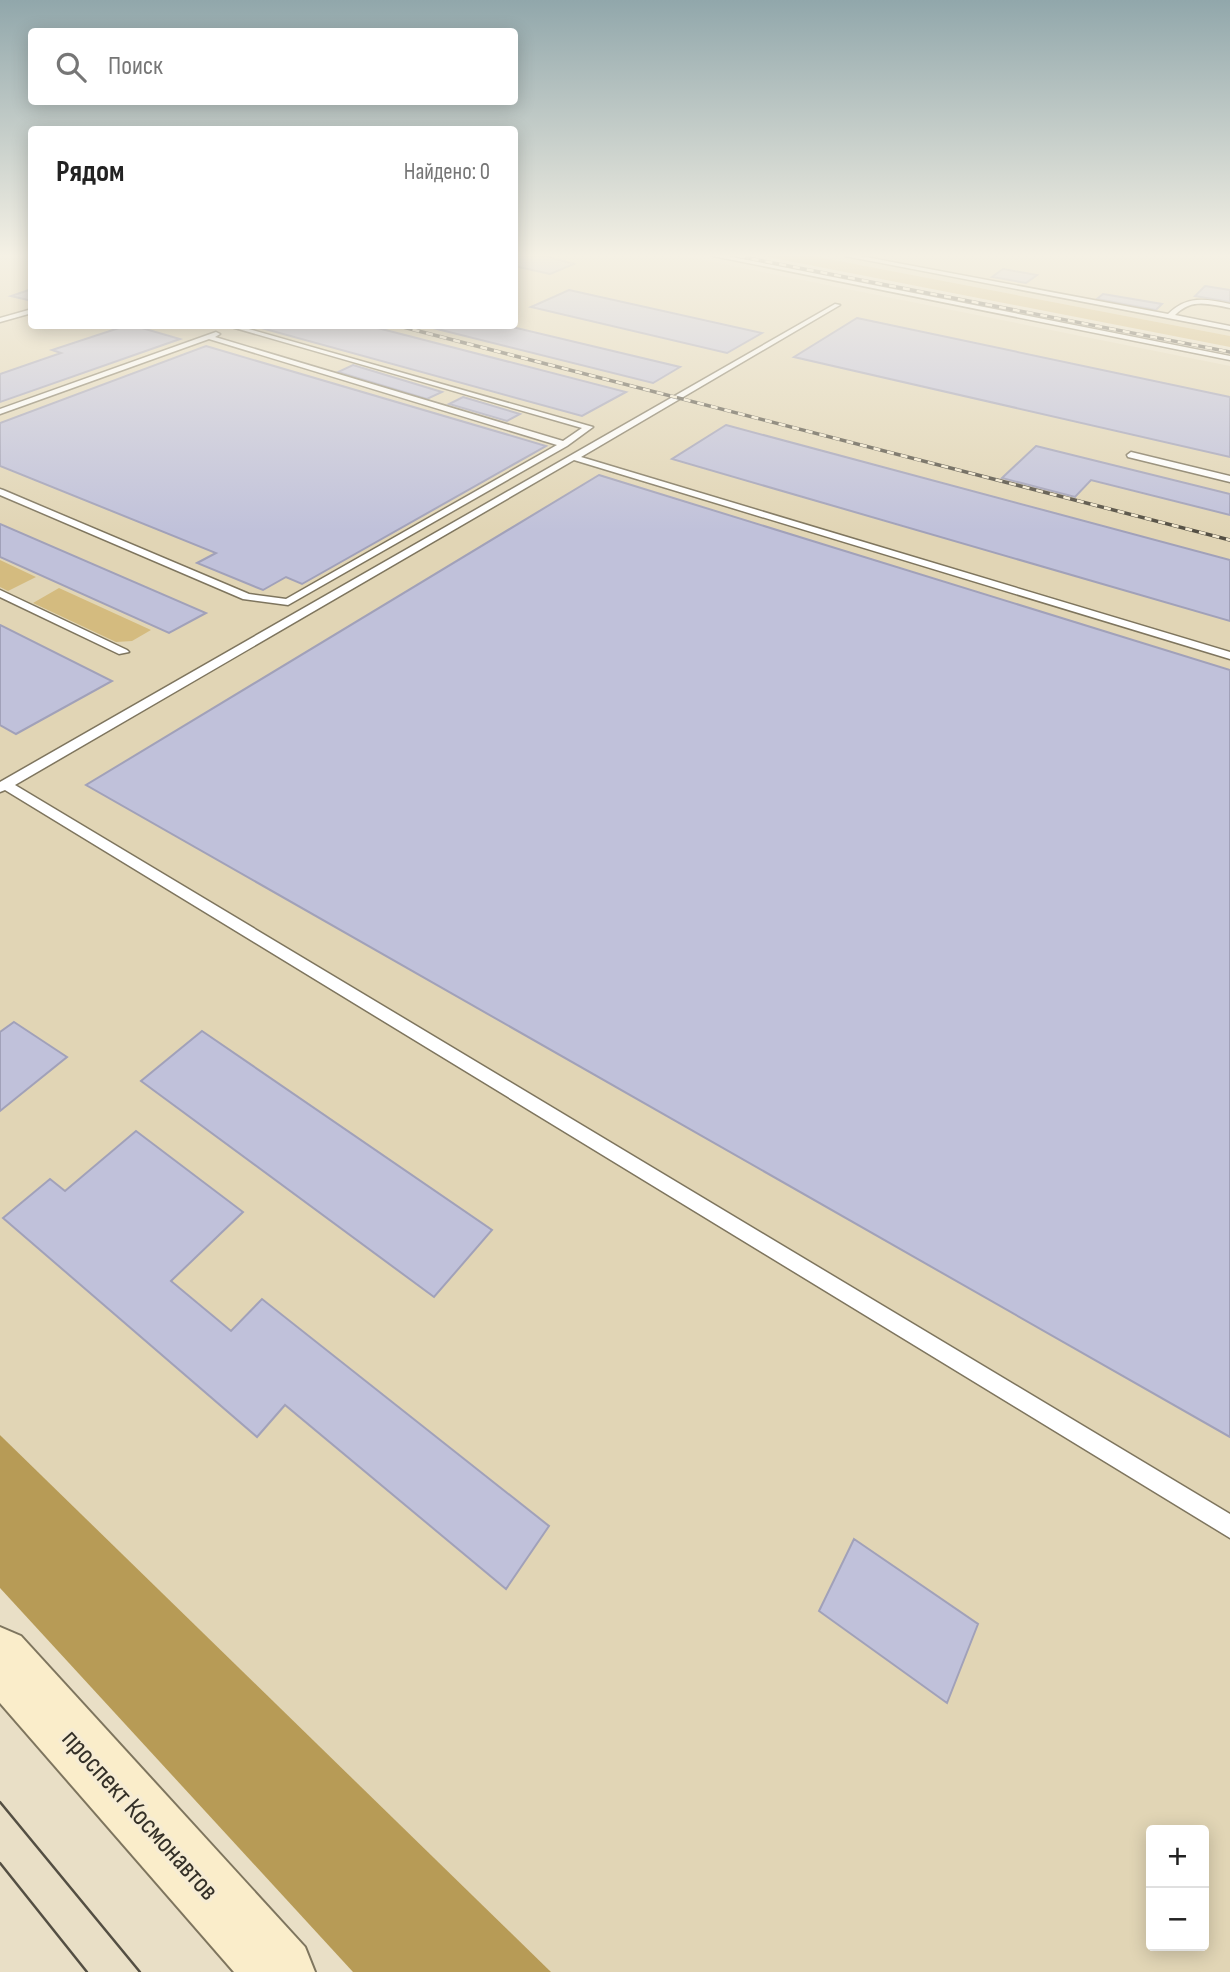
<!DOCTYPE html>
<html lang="ru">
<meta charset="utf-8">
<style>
:root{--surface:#fff;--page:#f2f2f2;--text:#222;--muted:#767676;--line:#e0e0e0}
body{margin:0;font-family:"Sofia Sans Condensed",sans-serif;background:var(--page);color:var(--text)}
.controls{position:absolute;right:21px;bottom:21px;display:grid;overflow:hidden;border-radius:7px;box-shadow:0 4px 18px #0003}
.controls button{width:63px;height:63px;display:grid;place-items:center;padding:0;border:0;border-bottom:2px solid var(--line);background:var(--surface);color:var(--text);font:35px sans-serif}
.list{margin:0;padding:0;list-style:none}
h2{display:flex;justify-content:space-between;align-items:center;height:91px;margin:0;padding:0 28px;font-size:30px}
h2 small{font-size:23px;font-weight:400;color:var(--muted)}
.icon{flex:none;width:38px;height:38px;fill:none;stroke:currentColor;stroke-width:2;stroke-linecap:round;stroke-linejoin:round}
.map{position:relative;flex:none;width:1230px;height:1972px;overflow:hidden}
.search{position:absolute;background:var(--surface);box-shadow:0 4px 18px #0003;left:28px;top:28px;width:490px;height:77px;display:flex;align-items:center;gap:18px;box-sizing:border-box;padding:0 24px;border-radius:7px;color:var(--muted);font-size:26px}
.panel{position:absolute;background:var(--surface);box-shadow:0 4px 18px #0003;left:28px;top:126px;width:490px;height:203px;border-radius:7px}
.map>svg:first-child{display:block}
</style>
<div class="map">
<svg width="1230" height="1972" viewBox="0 0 1230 1972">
<rect width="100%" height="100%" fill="#e9dfc6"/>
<!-- built -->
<path fill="#e1d5b5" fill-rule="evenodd" d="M 0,256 L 31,256 L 32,326 L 514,326 L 515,256 L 683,256 L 1230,366 L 1230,1972 L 551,1972 L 0,1435 ZM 1151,1830 L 1204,1830 L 1204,1946 L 1151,1946 Z
M 813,256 L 1230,256 L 1230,336 Z"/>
<!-- green -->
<path fill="#d4bb7f" d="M 763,256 L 813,256 L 1230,336 L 1230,347 Z
M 0,560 L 36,577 L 8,591 L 0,587 Z
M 59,588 L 151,630 L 132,641 L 116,642 L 33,603 Z"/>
<!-- forest -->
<path fill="#b79b56" d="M 0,1435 L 551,1972 L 353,1972 L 0,1588 Z"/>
<!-- building -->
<path fill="#c0c1da" stroke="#a1a1b9" stroke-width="2" d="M 514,256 L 546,256 L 574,264 L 550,274 L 514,266 Z
M 1003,269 L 1037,275 L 1026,283 L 992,277 Z
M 1205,286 L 1230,290 L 1230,302 L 1195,296 Z
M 32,289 L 32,301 L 11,296 Z
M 569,290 L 762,333 L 727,353 L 531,307 Z
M 1103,294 L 1162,304 L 1156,310 L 1097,299 Z
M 857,318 L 1230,397 L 1230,457 L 794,357 Z
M 125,326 L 135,326 L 180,339 L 0,402 L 0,374 L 61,353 L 52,350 Z
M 254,326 L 370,326 L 626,392 L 582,416 Z
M 425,326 L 508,326 L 680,367 L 653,383 Z
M 206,346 L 546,446 L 302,584 L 286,577 L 263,590 L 197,563 L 216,553 L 0,466 L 0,423 Z
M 353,365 L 442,392 L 427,399 L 338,372 Z
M 463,397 L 520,414 L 507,421 L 449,404 Z
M 726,425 L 1230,560 L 1230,621 L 672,459 Z
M 1036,446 L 1230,494 L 1230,515 L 1091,480 L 1075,497 L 1002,478 Z
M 599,475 L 1230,670 L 1230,1437 L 86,785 Z
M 0,524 L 206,613 L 169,633 L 0,557 Z
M 0,625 L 112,681 L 16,734 L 0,725 Z
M 14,1022 L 67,1057 L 0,1111 L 0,1032 Z
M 202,1031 L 492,1230 L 434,1297 L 141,1081 Z
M 136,1131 L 243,1212 L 171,1281 L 231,1331 L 262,1299 L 549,1526 L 506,1589 L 285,1405 L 257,1437 L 3,1218 L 50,1179 L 65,1191 Z
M 854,1539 L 978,1624 L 947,1703 L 819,1611 Z"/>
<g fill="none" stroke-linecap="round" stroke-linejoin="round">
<defs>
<path id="service" d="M 713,256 L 727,256 L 1230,356 L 1230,360 Z
M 845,256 L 860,256 L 1168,314 C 1188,295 1205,299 1230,304 L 1230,308 C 1208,304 1192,298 1175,315 L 1230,326 L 1230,330 Z
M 835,304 L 840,305 L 581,457 L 1230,652 L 1230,659 L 574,460 L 15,785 L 1230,1514 L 1230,1538 L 5,790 L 0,792 L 0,782 Z
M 32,309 L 32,313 L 0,322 L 0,318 Z
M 228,326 L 238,326 L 593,427 L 567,446 L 288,605 L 243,599 L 0,495 L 0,489 L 3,490 L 249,594 L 286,599 L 557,445 L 209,339 L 0,414 L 0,409 L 216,332 L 220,334 L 215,337 L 563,441 L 582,428 Z
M 1131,452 L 1230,476 L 1230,482 L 1128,457 L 1127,455 Z
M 0,590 L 127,650 L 129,652 L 119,654 L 0,597 Z"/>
<path id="secondary" d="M 0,1627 L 21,1636 L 305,1947 L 315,1972 L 234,1972 L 0,1703 Z"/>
</defs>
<!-- service casing -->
<use href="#service" stroke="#7e755e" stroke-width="3"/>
<!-- secondary casing -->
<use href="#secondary" stroke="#7e755e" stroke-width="4"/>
<!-- service -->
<use href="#service" fill="#fff" fill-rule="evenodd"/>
<!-- secondary -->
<use href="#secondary" fill="#faedca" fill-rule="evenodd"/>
<!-- tram -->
<path stroke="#544f43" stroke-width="2.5" d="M 0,1802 L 140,1972
M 0,1863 L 87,1972"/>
<defs>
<path id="rail" d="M 738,256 L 1230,352
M 399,326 L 1230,540"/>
</defs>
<!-- rail casing -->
<use href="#rail" stroke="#544f43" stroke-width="3.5"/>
<!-- rail -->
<use href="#rail" stroke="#f6ecd3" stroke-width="2.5" stroke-dasharray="7" stroke-linecap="butt"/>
</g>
<!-- sky -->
<linearGradient id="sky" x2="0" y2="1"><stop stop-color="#91a7ab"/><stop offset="0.48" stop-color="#f5f1e5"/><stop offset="1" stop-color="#f5f1e5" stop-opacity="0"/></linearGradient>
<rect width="1230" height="532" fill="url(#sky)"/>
<g text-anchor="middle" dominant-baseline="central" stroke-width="7" stroke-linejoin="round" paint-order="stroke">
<!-- near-street labels -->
<g font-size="28" fill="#343027" stroke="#f6ecd3">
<text transform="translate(140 1815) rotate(48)">проспект Космонавтов</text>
</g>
</g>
</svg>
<div class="controls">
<button>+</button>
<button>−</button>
</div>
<div class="search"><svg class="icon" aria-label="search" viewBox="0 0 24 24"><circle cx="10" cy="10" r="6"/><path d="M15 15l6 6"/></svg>Поиск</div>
<section class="panel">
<h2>Рядом<small>Найдено: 0</small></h2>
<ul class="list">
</ul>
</section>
</div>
